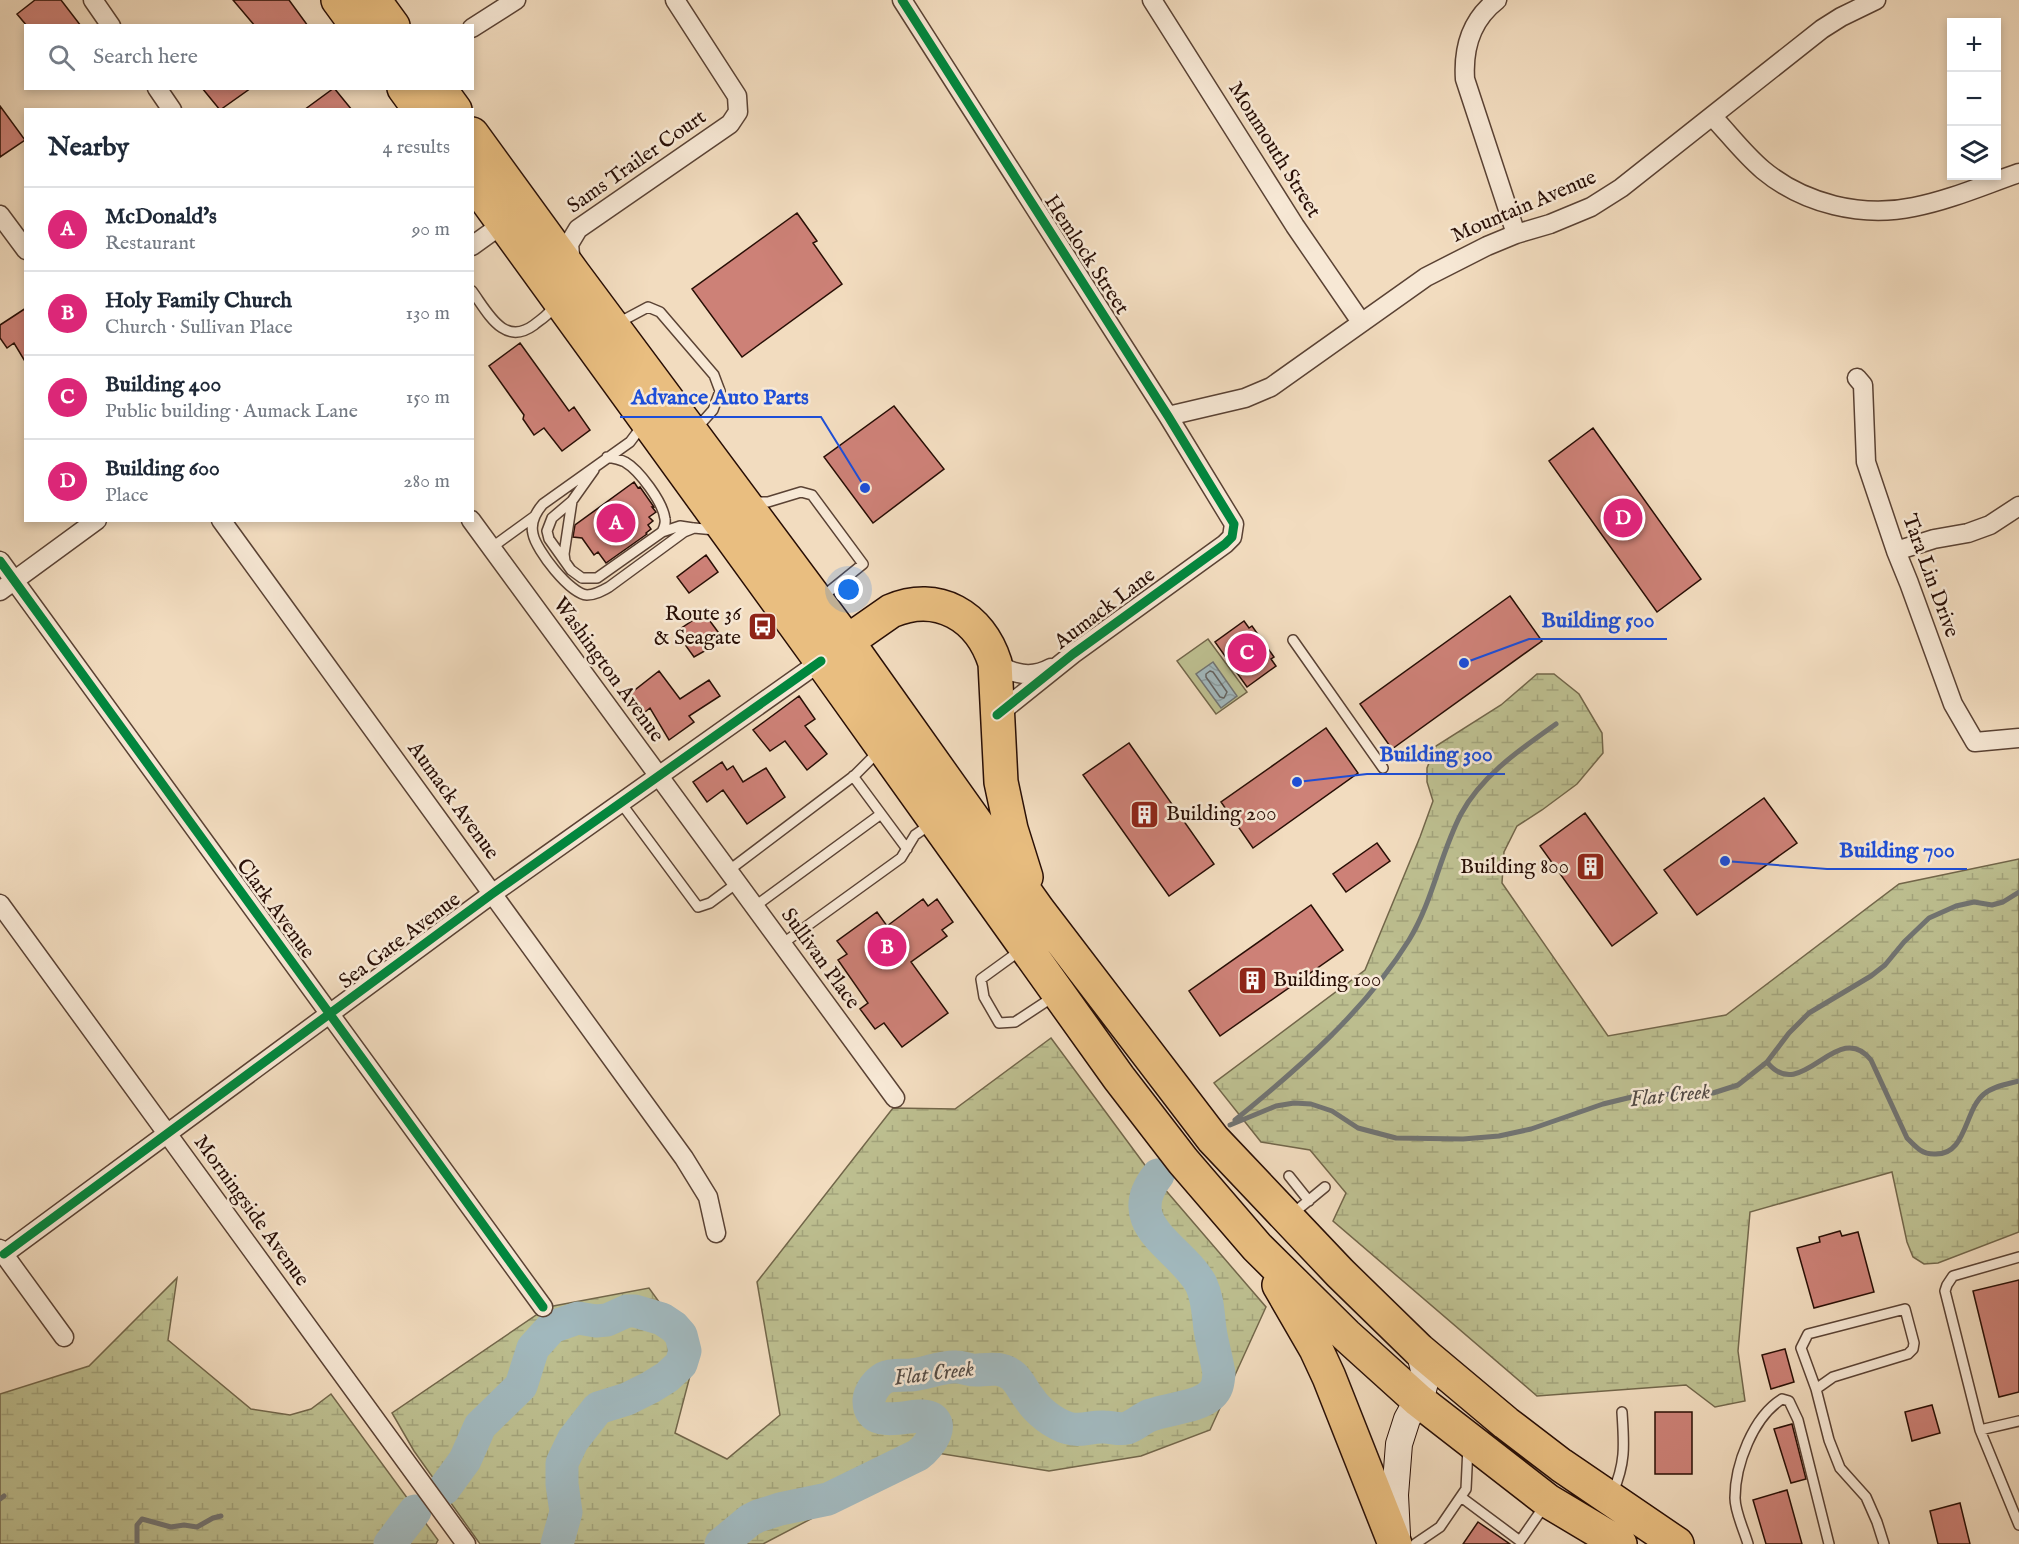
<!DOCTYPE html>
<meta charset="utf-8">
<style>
:root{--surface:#fff;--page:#f6f6f7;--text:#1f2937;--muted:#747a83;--line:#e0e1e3;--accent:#db2777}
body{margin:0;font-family:"IM FELL English",serif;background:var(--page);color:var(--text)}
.controls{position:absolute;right:18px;top:18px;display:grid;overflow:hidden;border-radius:0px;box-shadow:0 3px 9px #0003}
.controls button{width:54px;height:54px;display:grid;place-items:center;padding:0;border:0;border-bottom:2px solid var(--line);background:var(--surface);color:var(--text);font:30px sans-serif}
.you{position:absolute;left:849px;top:590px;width:21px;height:21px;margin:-15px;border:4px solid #fff;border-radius:50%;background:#1a73e8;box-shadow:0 0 0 9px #1a73e833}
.badge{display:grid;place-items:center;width:39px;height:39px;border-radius:50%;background:var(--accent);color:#fff;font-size:20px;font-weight:700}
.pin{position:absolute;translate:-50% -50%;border:3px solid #fff;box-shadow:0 2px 6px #0006}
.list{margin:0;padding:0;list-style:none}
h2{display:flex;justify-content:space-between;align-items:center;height:78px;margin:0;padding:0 24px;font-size:26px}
h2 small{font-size:20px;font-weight:400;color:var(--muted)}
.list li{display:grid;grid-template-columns:39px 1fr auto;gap:18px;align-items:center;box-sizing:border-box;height:84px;padding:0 24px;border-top:2px solid var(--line)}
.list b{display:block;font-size:22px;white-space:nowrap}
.list p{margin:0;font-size:20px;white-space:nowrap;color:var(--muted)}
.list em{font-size:20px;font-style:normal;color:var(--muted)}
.icon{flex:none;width:33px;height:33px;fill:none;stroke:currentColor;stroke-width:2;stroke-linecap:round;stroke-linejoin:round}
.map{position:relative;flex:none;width:2019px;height:1544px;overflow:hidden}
.search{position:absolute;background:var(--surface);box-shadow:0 3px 9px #0003;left:24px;top:24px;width:450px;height:66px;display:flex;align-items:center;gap:15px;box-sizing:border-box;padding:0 21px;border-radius:0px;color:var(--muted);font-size:22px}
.panel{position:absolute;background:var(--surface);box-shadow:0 3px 9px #0003;left:24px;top:108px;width:450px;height:414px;border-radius:0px}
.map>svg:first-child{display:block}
</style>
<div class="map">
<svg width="2019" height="1544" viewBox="0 0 2019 1544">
<defs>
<pattern id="wetland-marsh" width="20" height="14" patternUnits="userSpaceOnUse" patternTransform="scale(1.5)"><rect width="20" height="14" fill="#bdbf90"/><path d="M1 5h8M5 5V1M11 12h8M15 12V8" fill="none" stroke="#a2a37b"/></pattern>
<pattern id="water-waves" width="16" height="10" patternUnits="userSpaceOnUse" patternTransform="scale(1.5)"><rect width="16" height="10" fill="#a1b8bd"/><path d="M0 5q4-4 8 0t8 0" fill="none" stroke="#8b9da1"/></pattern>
</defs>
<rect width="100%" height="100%" fill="#f2dcbf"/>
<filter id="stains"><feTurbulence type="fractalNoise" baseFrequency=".00333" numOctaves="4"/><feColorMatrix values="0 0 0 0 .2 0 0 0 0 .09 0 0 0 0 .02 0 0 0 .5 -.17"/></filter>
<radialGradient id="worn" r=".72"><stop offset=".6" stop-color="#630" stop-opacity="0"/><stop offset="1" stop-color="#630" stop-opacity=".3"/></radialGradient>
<!-- wetland -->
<path fill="url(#wetland-marsh)" stroke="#72664a" stroke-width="1.5" d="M 1537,674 L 1554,674 L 1579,694 L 1602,733 L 1603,753 L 1577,784 L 1542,810 L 1517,826 L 1504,852 L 1502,883 L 1608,1036 L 1726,1015 L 1899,884 L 2019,859 L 2019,1232 L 1938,1263 L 1924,1264 L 1913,1257 L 1907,1242 L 1892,1172 L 1750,1212 L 1738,1351 L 1745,1401 L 1715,1407 L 1686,1385 L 1537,1396 L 1333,1221 L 1346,1193 L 1310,1150 L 1261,1142 L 1214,1083 L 1365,970 L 1420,837 L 1433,801 L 1427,782 L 1427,768 L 1436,746 L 1501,705 Z
M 1051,1038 L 1150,1172 L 1266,1307 L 1210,1430 L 1141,1456 L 1049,1471 L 937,1453 L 763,1544 L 480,1544 L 414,1451 L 392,1413 L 548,1307 L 649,1288 L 696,1353 L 675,1433 L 727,1459 L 780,1415 L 757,1282 L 893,1108 L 955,1109 Z
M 177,1278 L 168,1340 L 251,1409 L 290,1415 L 311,1409 L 331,1394 L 438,1540 L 436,1544 L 0,1544 L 0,1394 L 89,1366 Z"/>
<!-- garden -->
<path fill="#bdbf90" stroke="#72664a" stroke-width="1.5" d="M 1208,639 L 1247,692 L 1216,714 L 1177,661 Z"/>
<!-- water -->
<path fill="url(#water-waves)" stroke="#717473" stroke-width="1.5" d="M 1213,662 L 1237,696 L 1221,708 L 1196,674 Z"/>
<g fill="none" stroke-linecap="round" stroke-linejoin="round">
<!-- shore -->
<path stroke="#646361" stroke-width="1.5" d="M 1210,671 L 1213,672 L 1227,692 L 1224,698 L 1220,697 L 1206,677 L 1206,674 Z"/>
<!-- stream -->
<path stroke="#717473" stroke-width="5" d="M 1767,1062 C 1802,1106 1837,1017 1871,1060 L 1907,1138 C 1915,1146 1921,1154 1934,1154 C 1967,1156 1964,1110 1984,1094 C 1993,1086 2008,1084 2019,1081
M 1235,1120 C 1299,1068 1365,1011 1409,940 C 1433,901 1440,854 1461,814 C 1482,775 1521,749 1556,724
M 1230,1125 L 1276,1106 L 1294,1103 L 1311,1104 L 1332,1111 L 1358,1128 L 1396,1138 L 1463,1139 L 1499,1136 L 1531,1129 L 1603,1104 L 1640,1095 L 1713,1093 L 1738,1085 L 1767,1062 L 1789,1033 L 1809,1013 L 1871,976 L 1885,965 L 1904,942 L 1929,918 L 1956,906 L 1974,902 L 1992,905 L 2003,902 L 2019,892
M 0,1499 L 4,1496
M 137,1544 L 137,1525 L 142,1519 L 171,1527 L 184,1525 L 197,1527 L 213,1518 L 221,1516"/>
<!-- river -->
<path stroke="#a1b8bd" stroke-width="33" d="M 444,1489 L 465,1460 L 480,1426 L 521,1386 L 533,1348 L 552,1327 L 578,1318 L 596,1321 L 607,1320 L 627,1311 L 635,1311 L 662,1319 L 674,1327 L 681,1335 L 685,1351 L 681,1364 L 667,1377 L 651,1387 L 627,1399 L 598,1408 L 573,1440 L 562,1463 L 562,1484 L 566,1512 L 557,1544
M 390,1544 L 415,1511
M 721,1544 L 750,1520 L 758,1516 L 780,1509 L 828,1499 L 918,1455 C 929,1447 951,1418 922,1416 C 907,1415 868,1430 869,1400 C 870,1391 877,1382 884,1378 C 892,1374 903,1376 911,1375 C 926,1374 941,1366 956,1367 C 964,1367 971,1371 978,1370 C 991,1369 1002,1367 1013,1376 C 1020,1382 1023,1391 1029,1398 C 1037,1411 1054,1424 1068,1428 C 1081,1432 1092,1426 1104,1427 C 1112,1427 1119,1430 1127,1428 C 1136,1425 1142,1418 1151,1415 C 1170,1408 1196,1408 1211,1395 C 1218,1389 1218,1382 1219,1374 C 1217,1359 1212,1344 1210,1329 C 1208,1313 1208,1299 1201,1284 C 1180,1246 1118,1225 1158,1175"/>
</g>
<!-- building -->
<path fill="#cd8177" stroke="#280e05" stroke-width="1.5" d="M 35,0 L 61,0 L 81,26 L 27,26 L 17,14 Z
M 233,0 L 289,0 L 308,26 L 255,26 Z
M 202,88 L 251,88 L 220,110 Z
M 334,88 L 352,110 L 304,110 Z
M 0,106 L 25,140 L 0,157 Z
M 797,213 L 817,241 L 813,243 L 842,284 L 742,357 L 692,289 Z
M 26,308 L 26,363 L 14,343 L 7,348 L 0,338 L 0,325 Z
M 520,343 L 569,411 L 574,407 L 590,430 L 562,451 L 544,428 L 534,435 L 523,419 L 524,415 L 489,366 Z
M 894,406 L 944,469 L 873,523 L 824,457 Z
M 1593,428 L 1701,579 L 1657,612 L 1549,461 Z
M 634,482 L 638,488 L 640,487 L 654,507 L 652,507 L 656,512 L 649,517 L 653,521 L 648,525 L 651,529 L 646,533 L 647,534 L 606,563 L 598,552 L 594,555 L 582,538 L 573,537 L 575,525 Z
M 706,555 L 718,572 L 689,593 L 677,577 Z
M 1510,596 L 1542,641 L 1392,749 L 1360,704 Z
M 704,613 L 724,640 L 694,657 L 686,646 L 691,642 L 680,629 Z
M 1244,621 L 1249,628 L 1252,626 L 1274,657 L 1271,659 L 1276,666 L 1247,687 L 1215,642 Z
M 659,671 L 680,699 L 709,680 L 720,696 L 689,716 L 694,722 L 669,740 L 650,708 L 640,716 L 626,697 Z
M 799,696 L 815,719 L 805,726 L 827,754 L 807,770 L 785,741 L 770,751 L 753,730 Z
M 1326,728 L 1358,773 L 1253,848 L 1221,802 Z
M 1129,743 L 1214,864 L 1169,896 L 1083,775 Z
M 722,762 L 727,770 L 733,766 L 743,782 L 766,768 L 785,797 L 747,824 L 723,790 L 707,802 L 693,782 Z
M 1764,798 L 1797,843 L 1697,915 L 1664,870 Z
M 1585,813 L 1657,913 L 1612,946 L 1540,846 Z
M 1377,843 L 1390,861 L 1346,892 L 1333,874 Z
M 923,899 L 928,906 L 937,899 L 953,922 L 942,930 L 947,936 L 911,962 L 948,1013 L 902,1047 L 884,1023 L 875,1029 L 860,1009 L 868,1003 L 838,960 L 847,954 L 837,941 L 877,912 L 887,926 Z
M 1311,905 L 1343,950 L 1220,1036 L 1189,991 Z
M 1840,1231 L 1842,1236 L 1858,1232 L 1874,1292 L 1814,1308 L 1797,1248 L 1820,1242 L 1819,1237 Z
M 2019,1280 L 2019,1392 L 1999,1397 L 1973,1291 Z
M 1785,1349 L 1794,1382 L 1771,1389 L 1762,1355 Z
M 1932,1405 L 1940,1433 L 1912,1441 L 1905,1412 Z
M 1655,1412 L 1692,1412 L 1692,1474 L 1655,1474 Z
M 1792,1424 L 1806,1479 L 1791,1483 L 1774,1429 Z
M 1787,1490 L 1802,1544 L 1766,1544 L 1753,1500 Z
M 1960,1503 L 1970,1544 L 1938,1544 L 1930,1511 Z
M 1478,1522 L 1510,1544 L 1463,1544 Z"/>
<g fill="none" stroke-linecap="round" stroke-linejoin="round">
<defs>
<path id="lane" d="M 472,291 C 488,313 504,347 534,325 C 541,319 551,314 553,305
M 618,323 L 648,307 L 660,312 L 714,375 L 720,391 L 713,410 L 696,429
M 639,424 L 639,430 L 630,442 L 543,504 C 536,512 530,522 533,534 C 536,550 570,594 587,595 C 595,595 602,591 609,587 L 684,532 L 694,528 L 715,530
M 607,457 C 613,458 619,459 625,462 C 639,470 663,502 665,519 C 666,524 664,528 662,532
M 594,470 L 572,501 L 552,518 L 547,531 L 549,539 L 571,570 L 582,578 L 597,578 L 662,532 L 680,526 L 693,528
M 753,502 L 768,502 L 801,492 L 812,495 L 863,564 L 821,598
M 491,548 L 535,516
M 565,561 L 564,554 L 572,501
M 1293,640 L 1383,768
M 853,776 L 907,849
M 621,803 L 698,907 L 710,903 L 737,883
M 728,871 L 855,775 L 879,751
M 754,907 L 881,814
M 782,944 L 901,858 L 915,835 L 931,824
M 1021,950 L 981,979 L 984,997 L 999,1023 L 1015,1022 L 1053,997
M 1289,1176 L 1309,1201
M 1291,1215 L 1325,1187
M 2019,1257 L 1953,1276 L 1947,1285 L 1945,1291 L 1980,1430 L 2019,1421
M 1816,1389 L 1833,1377 L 1908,1354 L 1913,1349 L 1914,1343 L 1905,1309 L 1808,1334 L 1801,1348 L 1816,1389 L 1829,1440 L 1840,1468 L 1866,1497 L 1877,1522 L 1884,1544
M 1980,1430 L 2019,1525
M 1613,1492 C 1626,1462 1624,1444 1622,1412
M 1461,1497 L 1520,1541 L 1545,1505
M 1415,1544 L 1440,1527 L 1466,1489 L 1468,1447
M 1748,1544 C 1744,1530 1735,1512 1735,1498 C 1735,1465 1753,1417 1782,1399 L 1789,1401 L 1798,1420 L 1829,1544"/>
<path id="street" d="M 93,0 L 111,26
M 902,0 L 1168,416 L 1234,524 L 1232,537 L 1225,544 L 1073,654 L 997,715
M 1152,0 L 1295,226 L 1361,322
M 1497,0 C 1471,20 1463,48 1465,79 L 1516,234
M 472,28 L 516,0
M 157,88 L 172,110
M 1712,116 C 1729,134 1744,154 1763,170 C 1804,204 1862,218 1914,207 C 1950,200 1984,185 2019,173
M 0,215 L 26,250
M 472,246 L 504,223
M 571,265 L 569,244 L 578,229 L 730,124 L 738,112 L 737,96 L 675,0
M 1857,378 L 1863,385 L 1866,462 L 1896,551 L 1909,583 L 1953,704 L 1975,742 L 2019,738
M 1168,416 L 1245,398 L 1271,387 L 1426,277 L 1487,246 L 1516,234 L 1550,224 L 1591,207 L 1621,188 L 1822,29 L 1841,17 L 1876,0
M 221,520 L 684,1158 L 708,1197 L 716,1233
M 471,520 L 895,1098
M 1896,551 L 1934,539 L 1968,533 L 1990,525 L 2019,506
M 0,561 L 543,1307
M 0,591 L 97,520
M 995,663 C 1013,674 1031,679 1051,668
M 0,904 L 466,1544
M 0,1249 L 64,1337
M 4,1254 L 492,894 L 821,661"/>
<path id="secondary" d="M 1397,1535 L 1395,1495 L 1399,1444 L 1407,1419 L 1423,1390 L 1426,1378 L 1419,1350"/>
<path id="highway" d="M 338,0 L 357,26
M 374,0 L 393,26
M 404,88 L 420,110
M 439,88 L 455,110
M 472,134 L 573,273 L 847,641 L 1038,910 L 1213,1139 L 1340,1273 L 1419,1350 L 1506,1423 L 1561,1465 L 1677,1544
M 472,180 L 821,661 L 1119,1078 L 1183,1161 L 1257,1247 L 1346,1335 L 1418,1400 L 1548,1501 L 1620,1544
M 828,655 L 891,611 C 938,591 980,616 995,663 L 1001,782 L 1011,829 L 1026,877
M 1279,1285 L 1316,1349 L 1329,1377 L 1395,1544"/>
</defs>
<!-- lane casing -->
<use href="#lane" stroke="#5a4234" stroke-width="12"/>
<!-- street casing -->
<use href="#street" stroke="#5a4234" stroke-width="21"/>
<!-- secondary casing -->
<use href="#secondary" stroke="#280e05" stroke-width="28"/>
<!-- highway casing -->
<use href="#highway" stroke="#280e05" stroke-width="36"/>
<!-- lane -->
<use href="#lane" stroke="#f7e8d5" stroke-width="9"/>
<!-- street -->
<use href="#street" stroke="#f7e8d5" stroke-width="18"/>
<!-- secondary -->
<use href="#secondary" stroke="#f7e8d5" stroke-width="26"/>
<!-- highway -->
<use href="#highway" stroke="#e9be80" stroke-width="33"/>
<defs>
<path id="cycleway" d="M 902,0 L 1168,416 L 1234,524 L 1232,537 L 1225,544 L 1073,654 L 997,715
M 0,561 L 543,1307
M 4,1254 L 492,894 L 821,661"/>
</defs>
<!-- cycleway casing -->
<use href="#cycleway" stroke="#f7e8d5" stroke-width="13"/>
<!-- cycleway -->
<use href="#cycleway" stroke="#00873e" stroke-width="9"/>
</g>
<!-- icons -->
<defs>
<symbol id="bus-square" viewBox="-11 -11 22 22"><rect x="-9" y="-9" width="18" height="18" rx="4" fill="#8f2418" stroke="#f7e8d5"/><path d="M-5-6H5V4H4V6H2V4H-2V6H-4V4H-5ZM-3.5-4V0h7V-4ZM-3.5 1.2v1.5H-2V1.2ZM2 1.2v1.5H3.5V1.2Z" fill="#fff"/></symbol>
<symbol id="building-square" viewBox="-11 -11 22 22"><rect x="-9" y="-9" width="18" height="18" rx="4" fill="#8f2418" stroke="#f7e8d5"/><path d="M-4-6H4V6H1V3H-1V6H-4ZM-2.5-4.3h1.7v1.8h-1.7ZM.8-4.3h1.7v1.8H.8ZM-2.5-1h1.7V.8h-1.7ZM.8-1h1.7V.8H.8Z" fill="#fff"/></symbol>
</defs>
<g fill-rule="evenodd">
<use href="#bus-square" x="746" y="610" width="33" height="33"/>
<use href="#building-square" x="1128" y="798" width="33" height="33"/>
<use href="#building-square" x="1574" y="850" width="33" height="33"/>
<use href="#building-square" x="1236" y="964" width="33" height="33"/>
</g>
<g text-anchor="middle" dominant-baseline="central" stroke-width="5" stroke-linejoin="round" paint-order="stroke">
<!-- street labels -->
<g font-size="21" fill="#280e05" stroke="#f7e8d5">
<text transform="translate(1274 150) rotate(58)">Monmouth Street</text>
<text transform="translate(637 162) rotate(-35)">Sams Trailer Court</text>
<text transform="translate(1524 207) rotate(-23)">Mountain Avenue</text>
<text transform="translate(1086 255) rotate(57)">Hemlock Street</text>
<text transform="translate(1930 576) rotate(70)">Tara Lin Drive</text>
<text transform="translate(1105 609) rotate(-37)">Aumack Lane</text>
<text transform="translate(608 670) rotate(54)">Washington Avenue</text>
<text transform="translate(453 801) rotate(54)">Aumack Avenue</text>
<text transform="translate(275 909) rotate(54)">Clark Avenue</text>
<text transform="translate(400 941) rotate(-37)">Sea Gate Avenue</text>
<text transform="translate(820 959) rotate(54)">Sullivan Place</text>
<text transform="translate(251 1211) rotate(54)">Morningside Avenue</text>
</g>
<!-- poi labels -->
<g font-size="21" fill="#280e05" stroke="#f7e8d5" text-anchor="end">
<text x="741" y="614">Route 36<tspan x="741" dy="24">&amp; Seagate</tspan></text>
<text x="1166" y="814" text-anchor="start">Building 200</text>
<text x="1569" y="867">Building 800</text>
<text x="1273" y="980" text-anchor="start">Building 100</text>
</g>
<!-- water labels -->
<g font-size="22" font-style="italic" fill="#524a45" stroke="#f7e8d5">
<text transform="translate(1670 1096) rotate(-6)">Flat Creek</text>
<text transform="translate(934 1374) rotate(-7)">Flat Creek</text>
</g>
</g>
<!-- callouts -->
<path fill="none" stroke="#1d4ed8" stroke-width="2" d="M865 488L821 417H620M1464 663L1529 639H1667M1297 782L1367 774H1505M1725 861L1827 869H1967"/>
<g fill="#1d4ed8" stroke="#f7e8d5" stroke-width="2">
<circle cx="865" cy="488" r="6"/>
<circle cx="1464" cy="663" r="6"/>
<circle cx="1297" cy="782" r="6"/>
<circle cx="1725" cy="861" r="6"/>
</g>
<g font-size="22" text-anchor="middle" font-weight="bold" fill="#1d4ed8" stroke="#f7e8d5" stroke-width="5" stroke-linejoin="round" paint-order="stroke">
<text x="720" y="404">Advance Auto Parts</text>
<text x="1598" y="627">Building 500</text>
<text x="1436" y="761">Building 300</text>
<text x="1897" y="857">Building 700</text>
</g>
<rect width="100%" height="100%" filter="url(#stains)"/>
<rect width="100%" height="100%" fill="url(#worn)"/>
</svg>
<div class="controls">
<button>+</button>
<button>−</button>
<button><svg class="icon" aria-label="layers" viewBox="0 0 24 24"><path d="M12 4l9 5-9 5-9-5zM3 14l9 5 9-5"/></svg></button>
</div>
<div class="you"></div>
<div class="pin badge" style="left:616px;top:523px">A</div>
<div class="pin badge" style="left:887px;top:947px">B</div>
<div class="pin badge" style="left:1247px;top:653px">C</div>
<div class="pin badge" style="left:1623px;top:518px">D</div>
<div class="search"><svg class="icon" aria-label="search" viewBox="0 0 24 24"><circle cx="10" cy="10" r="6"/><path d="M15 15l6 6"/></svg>Search here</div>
<section class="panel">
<h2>Nearby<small>4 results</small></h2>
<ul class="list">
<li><span class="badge">A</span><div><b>McDonald's</b><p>Restaurant</p></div><em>90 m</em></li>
<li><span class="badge">B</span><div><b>Holy Family Church</b><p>Church · Sullivan Place</p></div><em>130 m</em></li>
<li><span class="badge">C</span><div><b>Building 400</b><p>Public building · Aumack Lane</p></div><em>150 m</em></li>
<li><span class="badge">D</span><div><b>Building 600</b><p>Place</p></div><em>280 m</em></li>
</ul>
</section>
</div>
